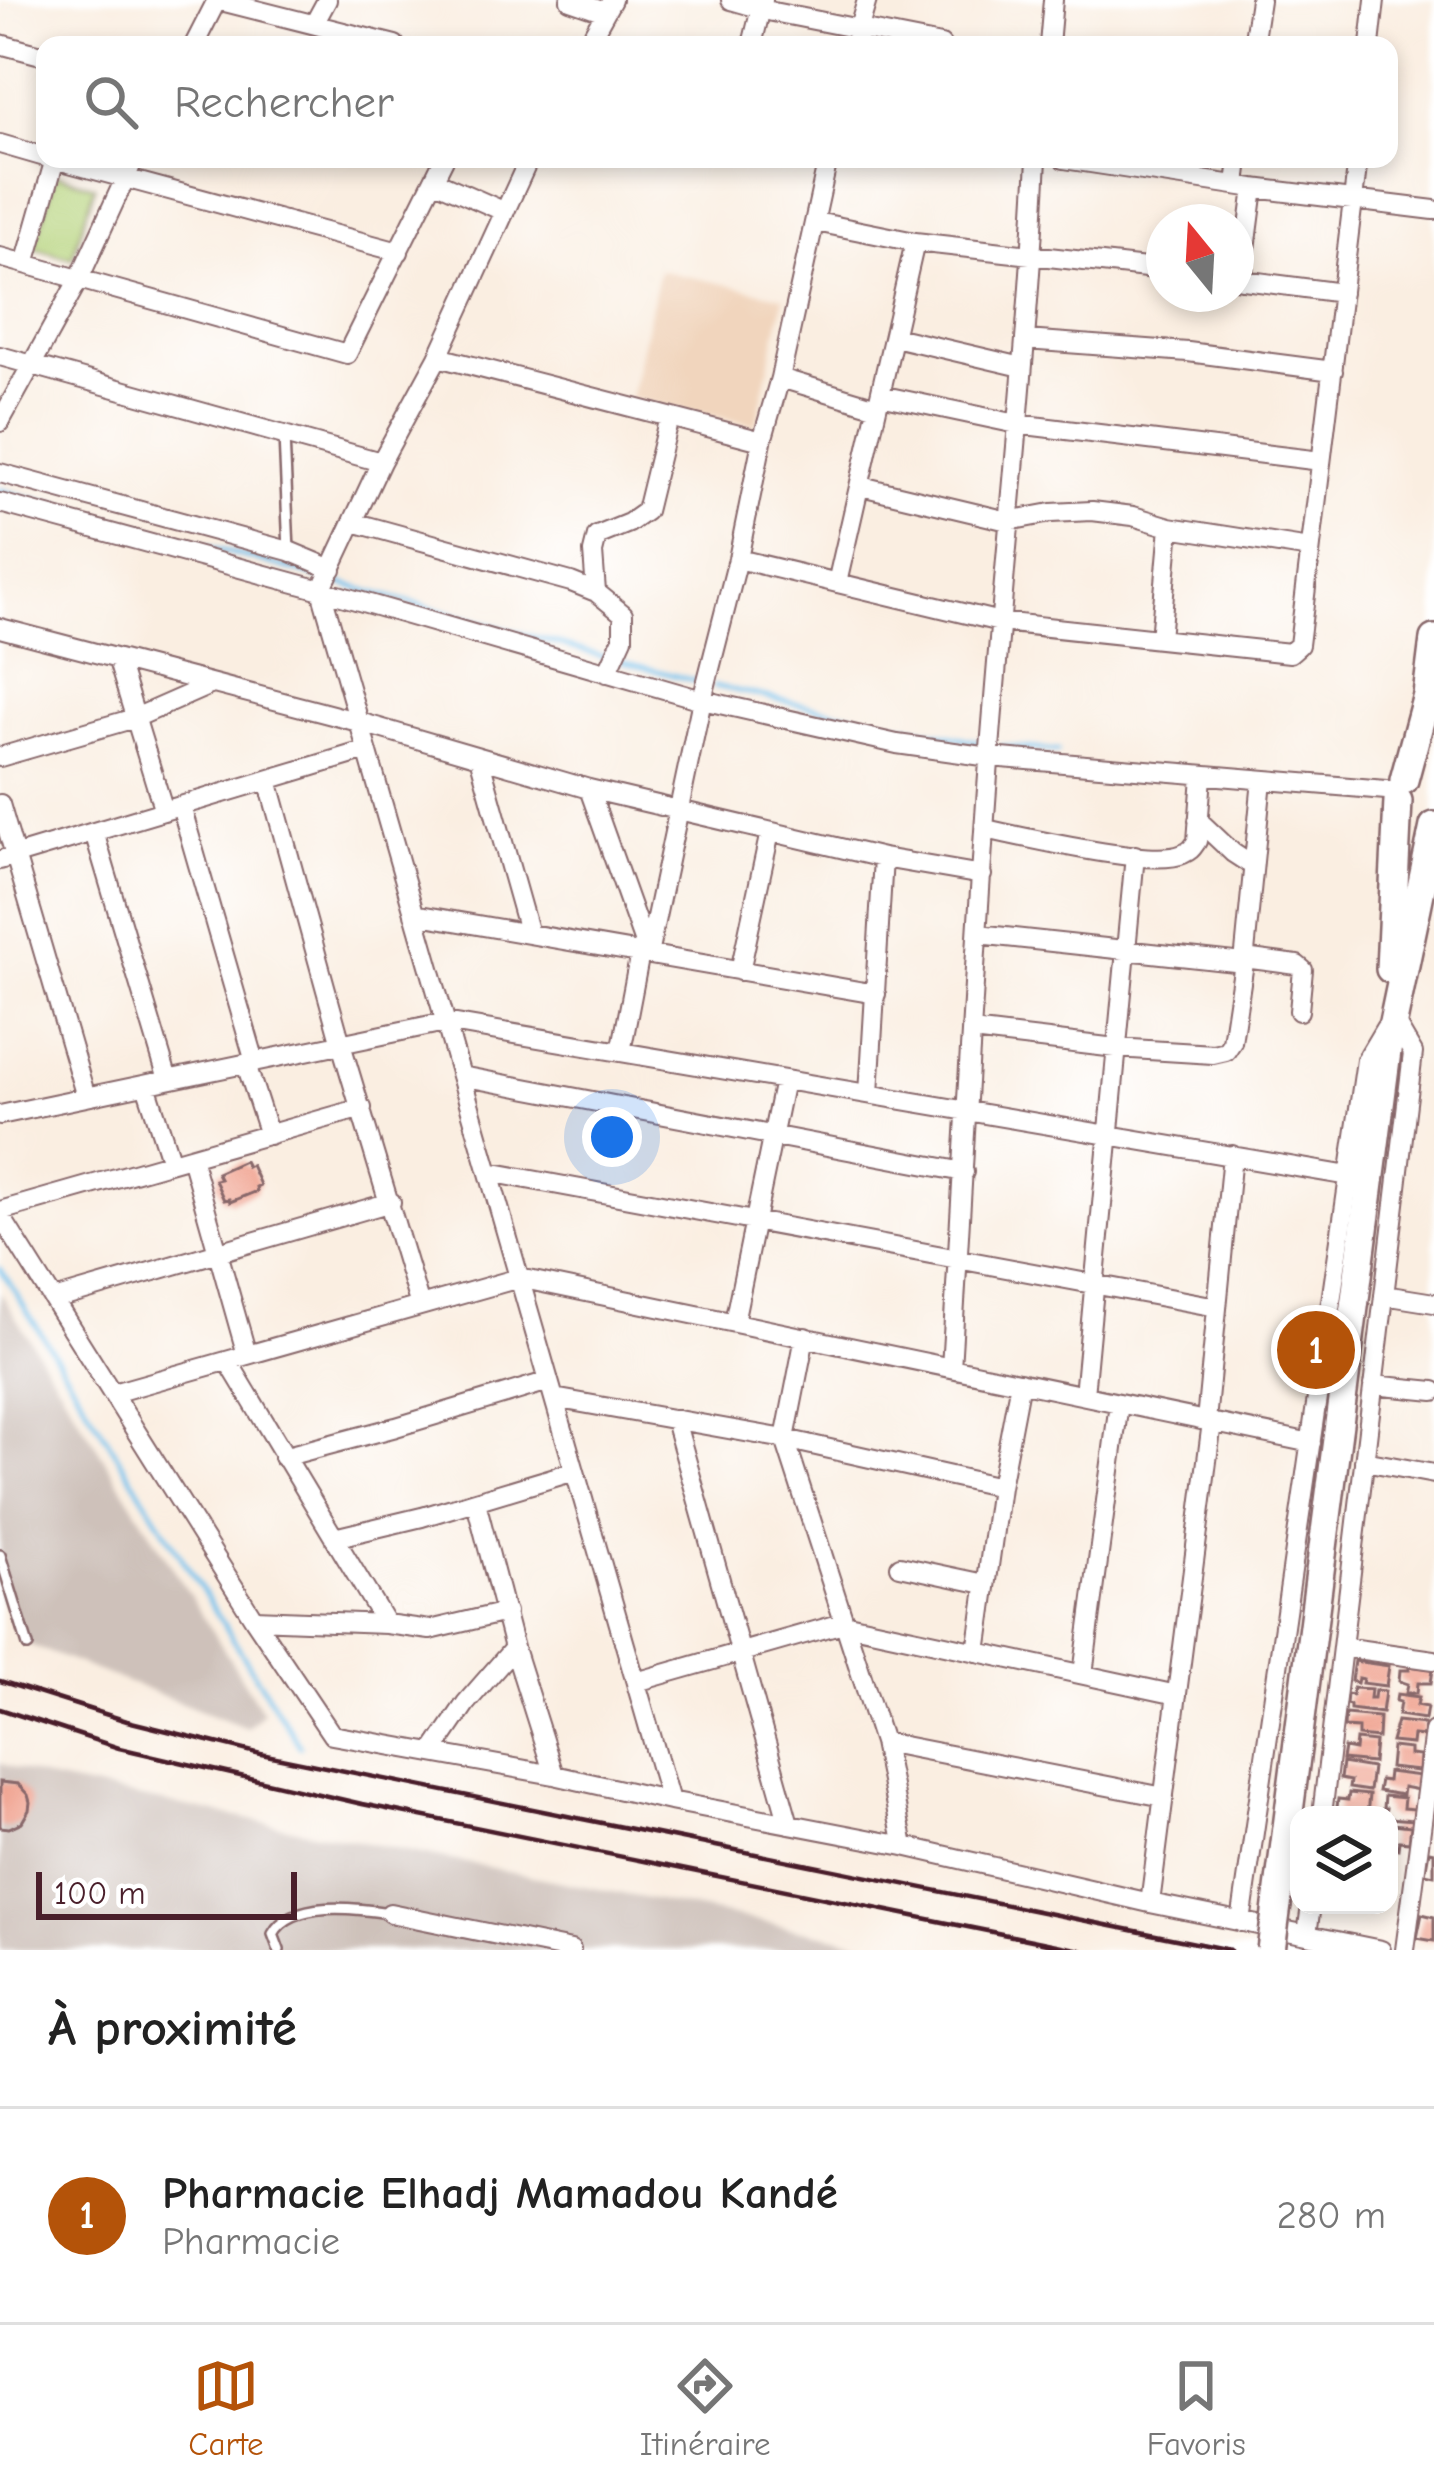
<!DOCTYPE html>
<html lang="fr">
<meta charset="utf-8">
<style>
:root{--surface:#fff;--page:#f6f6f6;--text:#222;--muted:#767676;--line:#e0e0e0;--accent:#b45309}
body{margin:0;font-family:"Comic Neue",sans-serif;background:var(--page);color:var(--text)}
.controls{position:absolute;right:36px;bottom:36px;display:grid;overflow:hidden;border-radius:24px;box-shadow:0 6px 18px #0003}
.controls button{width:108px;height:108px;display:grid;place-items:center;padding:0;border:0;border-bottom:3px solid var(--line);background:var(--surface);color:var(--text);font:60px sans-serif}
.compass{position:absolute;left:1146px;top:204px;width:108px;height:108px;border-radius:50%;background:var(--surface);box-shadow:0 6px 18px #0003;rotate:342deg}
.scale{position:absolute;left:36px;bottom:30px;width:261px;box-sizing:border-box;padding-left:12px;border:6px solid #4a1f2b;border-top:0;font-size:33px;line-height:42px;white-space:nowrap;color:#4a1f2b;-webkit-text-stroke:9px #fff;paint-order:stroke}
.you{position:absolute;left:612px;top:1137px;width:42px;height:42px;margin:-30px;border:9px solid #fff;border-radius:50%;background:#1a73e8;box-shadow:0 0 0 18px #1a73e833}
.badge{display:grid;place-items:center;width:78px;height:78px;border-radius:50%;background:var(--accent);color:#fff;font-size:39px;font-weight:700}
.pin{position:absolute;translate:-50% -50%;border:6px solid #fff;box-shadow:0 3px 12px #0006}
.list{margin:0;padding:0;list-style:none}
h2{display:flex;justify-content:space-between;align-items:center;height:156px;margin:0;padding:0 48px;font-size:51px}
h2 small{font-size:39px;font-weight:400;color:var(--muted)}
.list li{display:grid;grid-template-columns:78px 1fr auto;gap:36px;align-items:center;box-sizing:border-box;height:216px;padding:0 48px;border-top:3px solid var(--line)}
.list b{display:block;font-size:45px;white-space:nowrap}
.list p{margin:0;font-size:39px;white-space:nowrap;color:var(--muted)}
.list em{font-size:39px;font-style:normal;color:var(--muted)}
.icon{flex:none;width:66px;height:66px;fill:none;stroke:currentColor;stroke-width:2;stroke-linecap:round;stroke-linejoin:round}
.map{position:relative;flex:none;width:1434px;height:1950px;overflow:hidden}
.search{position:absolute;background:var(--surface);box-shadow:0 6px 18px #0003;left:36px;right:36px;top:36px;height:132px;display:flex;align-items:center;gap:30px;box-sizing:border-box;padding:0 42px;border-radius:24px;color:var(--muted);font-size:45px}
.sheet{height:372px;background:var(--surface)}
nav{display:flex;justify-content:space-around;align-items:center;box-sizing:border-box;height:168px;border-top:3px solid var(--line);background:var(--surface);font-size:33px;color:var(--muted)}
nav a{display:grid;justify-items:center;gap:6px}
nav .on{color:var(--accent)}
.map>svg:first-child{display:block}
</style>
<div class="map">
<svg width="1434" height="1950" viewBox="0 0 1434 1950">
<rect width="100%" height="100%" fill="#fff"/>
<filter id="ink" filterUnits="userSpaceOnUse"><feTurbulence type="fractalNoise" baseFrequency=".00833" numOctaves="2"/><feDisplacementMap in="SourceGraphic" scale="24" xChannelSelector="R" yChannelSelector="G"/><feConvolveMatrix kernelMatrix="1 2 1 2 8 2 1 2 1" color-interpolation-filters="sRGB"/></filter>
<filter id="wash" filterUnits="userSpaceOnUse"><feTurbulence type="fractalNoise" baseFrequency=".004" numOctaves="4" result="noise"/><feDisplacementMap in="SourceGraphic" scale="48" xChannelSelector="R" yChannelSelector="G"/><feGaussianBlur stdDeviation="2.7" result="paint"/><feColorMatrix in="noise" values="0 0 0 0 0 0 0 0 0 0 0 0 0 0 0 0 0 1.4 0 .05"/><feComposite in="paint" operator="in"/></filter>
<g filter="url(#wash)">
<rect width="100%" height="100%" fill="#faeee1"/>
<!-- built -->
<path fill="#f1d5bd" d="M 659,270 L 784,297 L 756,425 L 631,398 Z"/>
<!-- industrial -->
<path fill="#cec1ba" d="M 0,1292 L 263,1712 L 247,1728 L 29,1645 L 0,1598 Z
M 0,1763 L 52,1780 L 902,1950 L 0,1950 Z"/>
<!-- green -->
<path fill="#b4d278" stroke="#7f7852" stroke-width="3" d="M 56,174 L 95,186 L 72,259 L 34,248 Z"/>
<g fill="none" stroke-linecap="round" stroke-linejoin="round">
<!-- stream -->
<path stroke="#71c2ed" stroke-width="4.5" d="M 0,490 L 322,578
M 333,581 L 605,657
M 621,661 L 699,682
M 714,686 L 981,742
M 1002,746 L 1058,751
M 0,1268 L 300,1746"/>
</g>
<g id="blocks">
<!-- building -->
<path fill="#ef9d89" d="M 244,1161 L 247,1167 L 251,1165 L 260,1185 L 256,1187 L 257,1191 L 230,1202 L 229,1199 L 224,1200 L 215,1180 L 220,1179 L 217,1173 Z
M 1354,1661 L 1389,1666 L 1386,1686 L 1362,1683 L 1363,1679 L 1358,1678 L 1357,1683 L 1351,1681 Z
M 1409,1666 L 1433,1669 L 1431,1683 L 1418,1683 L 1417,1693 L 1406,1693 L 1408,1684 L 1399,1681 L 1400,1670 L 1409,1670 Z
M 1353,1688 L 1371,1689 L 1370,1698 L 1374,1698 L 1375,1690 L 1385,1691 L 1382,1713 L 1350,1709 L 1350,1705 L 1346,1704 L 1347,1694 L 1352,1695 Z
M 1397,1694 L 1419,1697 L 1417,1705 L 1427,1707 L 1425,1719 L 1398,1715 L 1400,1702 L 1396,1701 Z
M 1345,1714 L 1379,1717 L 1378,1738 L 1358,1736 L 1358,1728 L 1344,1727 Z
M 1397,1721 L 1424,1724 L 1423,1736 L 1413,1735 L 1412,1744 L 1391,1742 Z
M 1356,1740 L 1375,1742 L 1373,1763 L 1342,1760 L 1344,1748 L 1355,1750 Z
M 1392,1747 L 1410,1749 L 1410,1755 L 1420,1756 L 1419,1771 L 1390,1768 Z
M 1342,1763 L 1372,1768 L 1369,1791 L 1349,1788 L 1350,1781 L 1340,1779 Z
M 1388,1772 L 1420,1776 L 1418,1790 L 1403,1787 L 1402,1795 L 1378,1791 L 1380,1780 L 1387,1781 Z
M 0,1782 L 18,1784 L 28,1795 L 30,1802 L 29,1810 L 22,1822 L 9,1828 L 0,1827 Z
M 1349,1793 L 1369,1795 L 1367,1815 L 1336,1815 L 1338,1799 L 1348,1800 Z
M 1384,1796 L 1404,1798 L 1403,1808 L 1416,1809 L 1414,1820 L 1389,1818 L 1389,1815 L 1385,1815 L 1386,1808 L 1383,1808 Z
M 1393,1824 L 1411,1826 L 1409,1842 L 1399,1841 L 1398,1849 L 1389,1847 L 1389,1826 L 1393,1827 Z
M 1429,1851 L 1434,1852 L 1434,1875 L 1425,1873 Z
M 1422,1914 L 1434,1917 L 1434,1941 L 1417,1938 Z"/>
</g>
</g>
<g filter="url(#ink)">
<use href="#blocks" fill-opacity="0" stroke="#88676b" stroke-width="3"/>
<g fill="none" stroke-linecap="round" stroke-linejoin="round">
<defs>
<path id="lane" d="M 284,436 L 289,551
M 0,1555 L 28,1646
M 279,1950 L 273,1934 C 292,1899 357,1908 390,1913"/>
<path id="street" d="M 570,0 L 605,12
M 731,0 L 773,12 L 941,45
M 314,24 L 327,0
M 0,44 L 45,56
M 194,45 L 217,0 L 395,45
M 587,45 L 612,0
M 752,45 L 763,0
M 854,45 L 867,0
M 1049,45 L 1053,0
M 1253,45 L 1260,0
M 1370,45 L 1375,0
M 0,144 L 45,157
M 54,159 L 399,252
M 529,159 L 438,357 L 381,462 L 321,590 L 670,1801
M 1064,159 L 1254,188 L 1434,210
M 435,181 L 503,211
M 1236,185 L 1239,159
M 816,222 L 915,242 L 1164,270
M 0,257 L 347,354 L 444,159
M 25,264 L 55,159
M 1236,279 L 1342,293
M 1242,280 L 1254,188
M 894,337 L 1022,367
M 1026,340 L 1188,352 L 1333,371
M 0,356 L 381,462
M 438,357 L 762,441
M 780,378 L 877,407
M 880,395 L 1017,424 L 1321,461
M 0,422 L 79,279 L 134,159
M 0,473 L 289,551 L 332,569
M 861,486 L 1008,521 L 1051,513 L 1092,511 L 1133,516 L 1170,527 L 1310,549
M 0,503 L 321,590 L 702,700 L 897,744 L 990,757 L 1398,791
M 353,522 L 571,582 L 596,592 L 623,614 L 623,638 L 607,673
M 738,559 L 1000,622 L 1290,653 L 1299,645 L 1358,159
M 837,583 L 915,242
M 596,592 L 593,552 L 597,536 L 629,523 L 646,511 L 669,417
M 0,628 L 359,722 L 589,789 L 883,858 L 982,875
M 1160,639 L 1170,527
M 118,661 L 164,811
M 0,757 L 135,718 L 210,685
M 479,757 L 529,934
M 268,780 L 341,1044 L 420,1306
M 589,789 L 648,954
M 0,804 L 86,1097
M 181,806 L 255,1062
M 1198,820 L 1233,853 L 1253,866
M 985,829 C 1024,837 1152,868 1183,854 C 1192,850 1192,848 1197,841 L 1202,776
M 94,832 L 168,1080
M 0,860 L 367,750
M 414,914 L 876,994
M 648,955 L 702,700 L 738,559 L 762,441 L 780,378 L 828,159
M 1244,958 L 1297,965 L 1303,970 L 1299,1011
M 1244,963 L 1262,780
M 740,971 L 770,832
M 972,1031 L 1116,1048 L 1213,1054 L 1226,1051 L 1232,1042 L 1244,963 L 978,934
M 621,1052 L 640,953
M 246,1064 L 269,1135
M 461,1076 L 964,1172
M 146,1085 L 171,1162
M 869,1094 L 883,858
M 0,1115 L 445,1022 L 1349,1176
M 191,1157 L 247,1355
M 489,1172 L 1217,1307
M 0,1211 L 362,1108
M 0,1215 L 254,1619 L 332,1735 L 554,1775 L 670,1801 L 904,1846 L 1150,1903 L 1381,1950
M 1384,1295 L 1434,1303
M 54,1300 L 391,1202
M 734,1322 L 784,1080
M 805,1337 L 785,1439 L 883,1742 L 904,1846
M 228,1361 L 386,1624
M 951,1368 C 964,1162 974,955 990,749 C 1005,552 1027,356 1037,159
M 1373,1385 L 1434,1391
M 113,1393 L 519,1278 L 1311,1443
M 1084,1395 L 1135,855
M 554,1398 L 785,1439 L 1000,1487
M 675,1420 L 789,1824
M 1206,1421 L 1232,1155
M 283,1457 L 396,1427 L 549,1381
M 1364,1461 L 1434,1474
M 476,1502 L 514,1648 L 554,1775
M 334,1538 L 422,1517 L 575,1471
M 900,1566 L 985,1584
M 254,1619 L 386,1624 L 430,1630 L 506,1612
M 1342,1647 L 1434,1660
M 977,1652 L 1000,1487 L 1020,1382
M 1083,1674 L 1119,1403
M 636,1682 L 843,1623 L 1177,1695
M 883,1742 L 1164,1797
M 432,1753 L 466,1703 L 514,1648
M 1322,1815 L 1413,1053 L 1393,1019
M 1150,1903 L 1212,1422
M 390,1913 L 571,1950
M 1241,1922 L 1366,1060 L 1385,1028
M 1307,1935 L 1311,1905
M 1405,1950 L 1434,1731"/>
<path id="secondary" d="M 1404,780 L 1427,695 L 1434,639
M 1390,969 L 1398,801
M 1277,1905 L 1387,1051 L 1434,826"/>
</defs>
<!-- lane casing -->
<use href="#lane" stroke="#88676b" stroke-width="14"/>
<!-- street casing -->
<use href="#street" stroke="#88676b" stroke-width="22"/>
<!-- secondary casing -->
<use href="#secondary" stroke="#88676b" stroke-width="32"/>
<!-- lane -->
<use href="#lane" stroke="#fff" stroke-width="9"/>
<!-- street -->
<use href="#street" stroke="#fff" stroke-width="18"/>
<!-- secondary -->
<use href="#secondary" stroke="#fff" stroke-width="27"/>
<!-- rail -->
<path stroke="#4a1f2b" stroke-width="4.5" d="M 0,1681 L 127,1721 L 261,1754 L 1230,1950
M 0,1709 L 119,1748 L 362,1804 L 1081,1950"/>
<defs>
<path id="secondary-bridge" d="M 1271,1950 L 1277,1905"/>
</defs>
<!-- secondary-bridge casing -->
<use href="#secondary-bridge" stroke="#88676b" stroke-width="32" stroke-linecap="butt"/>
<!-- secondary-bridge -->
<use href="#secondary-bridge" stroke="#fff" stroke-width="27"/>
</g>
</g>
</svg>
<div class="controls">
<button><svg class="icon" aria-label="layers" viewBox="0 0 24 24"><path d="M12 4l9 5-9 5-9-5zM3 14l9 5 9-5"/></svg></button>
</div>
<svg class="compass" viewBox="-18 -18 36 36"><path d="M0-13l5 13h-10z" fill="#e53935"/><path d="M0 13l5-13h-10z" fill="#767676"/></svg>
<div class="scale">100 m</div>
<div class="you"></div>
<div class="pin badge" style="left:1316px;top:1350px">1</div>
<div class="search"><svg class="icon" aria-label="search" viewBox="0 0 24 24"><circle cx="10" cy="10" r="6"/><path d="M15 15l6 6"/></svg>Rechercher</div>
</div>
<section class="sheet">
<h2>À proximité<small></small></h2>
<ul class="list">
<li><span class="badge">1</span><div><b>Pharmacie Elhadj Mamadou Kandé</b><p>Pharmacie</p></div><em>280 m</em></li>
</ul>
</section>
<nav>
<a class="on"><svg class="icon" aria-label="map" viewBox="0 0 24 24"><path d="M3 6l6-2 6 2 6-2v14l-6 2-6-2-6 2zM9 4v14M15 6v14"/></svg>Carte</a>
<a><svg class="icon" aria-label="directions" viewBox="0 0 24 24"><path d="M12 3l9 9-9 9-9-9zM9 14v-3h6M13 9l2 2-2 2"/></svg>Itinéraire</a>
<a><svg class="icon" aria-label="saved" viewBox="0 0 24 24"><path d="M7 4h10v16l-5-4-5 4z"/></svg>Favoris</a>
</nav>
